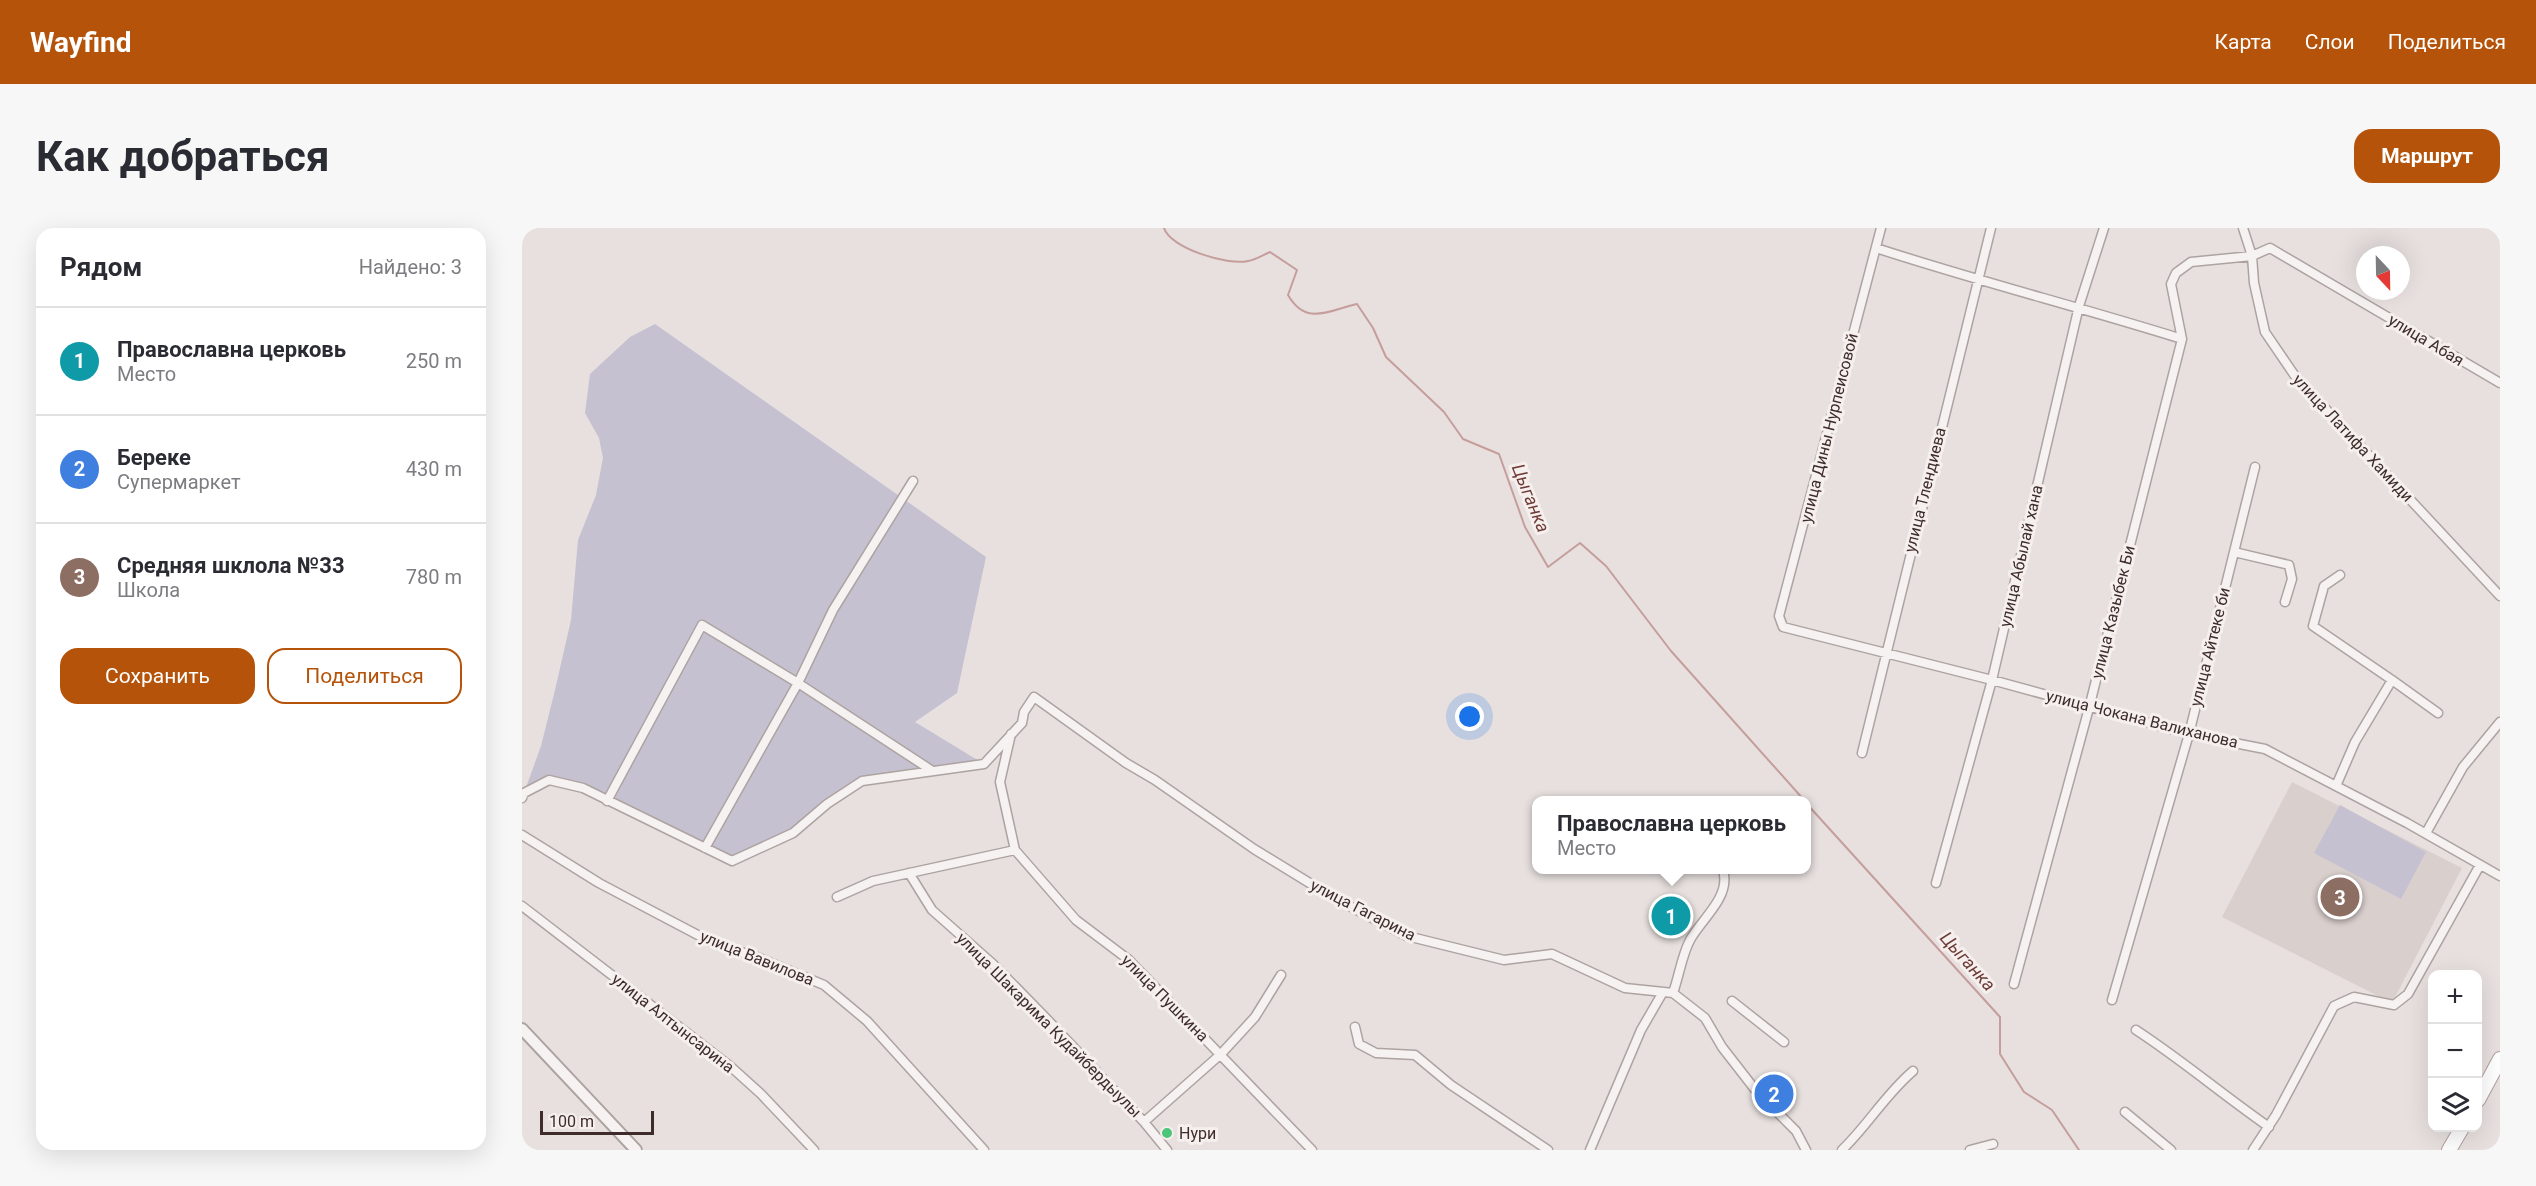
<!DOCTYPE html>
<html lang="ru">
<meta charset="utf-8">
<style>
:root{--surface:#fff;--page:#f7f7f7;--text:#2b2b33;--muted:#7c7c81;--line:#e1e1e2;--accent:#b45309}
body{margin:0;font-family:Roboto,sans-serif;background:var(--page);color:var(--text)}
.controls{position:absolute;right:18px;bottom:18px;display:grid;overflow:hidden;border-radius:12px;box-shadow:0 6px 24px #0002}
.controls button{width:54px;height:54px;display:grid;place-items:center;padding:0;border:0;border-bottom:2px solid var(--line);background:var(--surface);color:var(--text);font:30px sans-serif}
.compass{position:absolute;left:1834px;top:18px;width:54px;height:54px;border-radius:50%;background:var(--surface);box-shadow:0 6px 24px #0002;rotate:158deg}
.scale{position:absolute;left:18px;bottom:15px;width:114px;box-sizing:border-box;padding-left:6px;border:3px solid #3d2c29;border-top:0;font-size:16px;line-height:21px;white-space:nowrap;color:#3d2c29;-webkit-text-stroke:4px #f5efee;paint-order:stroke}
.you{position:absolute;left:948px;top:489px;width:21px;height:21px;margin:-15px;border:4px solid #fff;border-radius:50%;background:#1a73e8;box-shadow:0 0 0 9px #1a73e833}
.badge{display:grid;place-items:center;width:39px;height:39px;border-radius:50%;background:var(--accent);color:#fff;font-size:20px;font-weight:700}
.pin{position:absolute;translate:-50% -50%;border:3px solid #fff;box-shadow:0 2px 6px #0006}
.popup{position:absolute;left:1010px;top:568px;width:279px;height:78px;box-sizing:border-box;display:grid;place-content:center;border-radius:12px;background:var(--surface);filter:drop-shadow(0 2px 4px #0005);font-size:20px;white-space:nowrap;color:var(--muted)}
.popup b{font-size:22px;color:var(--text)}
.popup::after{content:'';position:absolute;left:50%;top:100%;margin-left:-12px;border:12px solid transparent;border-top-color:var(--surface)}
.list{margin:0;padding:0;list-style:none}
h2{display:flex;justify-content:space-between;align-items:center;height:78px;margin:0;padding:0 24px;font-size:26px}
h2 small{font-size:20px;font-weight:400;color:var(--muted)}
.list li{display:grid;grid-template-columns:39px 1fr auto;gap:18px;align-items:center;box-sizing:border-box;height:108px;padding:0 24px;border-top:2px solid var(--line)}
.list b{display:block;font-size:22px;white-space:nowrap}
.list p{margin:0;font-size:20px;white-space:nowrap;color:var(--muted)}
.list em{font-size:20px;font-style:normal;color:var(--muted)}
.actions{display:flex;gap:12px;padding:18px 24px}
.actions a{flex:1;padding:14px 0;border:2px solid var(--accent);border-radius:18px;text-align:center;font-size:21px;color:var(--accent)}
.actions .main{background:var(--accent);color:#fff}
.icon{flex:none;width:33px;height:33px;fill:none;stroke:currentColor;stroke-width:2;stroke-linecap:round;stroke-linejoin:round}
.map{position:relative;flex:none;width:1978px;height:922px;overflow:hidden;border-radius:18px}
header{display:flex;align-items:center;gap:36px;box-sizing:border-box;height:84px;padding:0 30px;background:var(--accent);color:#fff}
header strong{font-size:28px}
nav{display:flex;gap:33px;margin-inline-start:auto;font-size:21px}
.intro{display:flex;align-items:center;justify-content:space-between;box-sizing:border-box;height:144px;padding:0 36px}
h1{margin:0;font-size:42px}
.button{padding:15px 27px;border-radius:18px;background:var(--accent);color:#fff;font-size:21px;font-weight:700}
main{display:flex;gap:36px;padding:0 36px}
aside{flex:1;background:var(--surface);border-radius:18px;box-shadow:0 6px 24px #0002}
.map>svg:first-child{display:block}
</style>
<header>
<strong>Wayfind</strong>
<nav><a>Карта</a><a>Слои</a><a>Поделиться</a></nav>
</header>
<div class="intro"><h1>Как добраться</h1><a class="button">Маршрут</a></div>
<main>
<aside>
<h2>Рядом<small>Найдено: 3</small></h2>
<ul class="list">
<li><span class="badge" style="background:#0f9aa8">1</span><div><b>Православна церковь</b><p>Место</p></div><em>250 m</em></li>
<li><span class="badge" style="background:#3f7fe0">2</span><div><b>Береке</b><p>Супермаркет</p></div><em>430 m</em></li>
<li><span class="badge" style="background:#8d6e63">3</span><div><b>Средняя шклола №33</b><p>Школа</p></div><em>780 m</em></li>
</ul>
<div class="actions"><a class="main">Сохранить</a><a>Поделиться</a></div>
</aside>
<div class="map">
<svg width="1978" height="922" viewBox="0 0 1978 922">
<rect width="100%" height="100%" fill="#e7e0df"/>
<!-- built -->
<path fill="#d9cfcd" d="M 1770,554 L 1940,640 L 1870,775 L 1700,689 Z"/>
<!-- green -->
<path fill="#c5c1d0" d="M 133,96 L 464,329 L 435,465 L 393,494 L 462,536 L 340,553 L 271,605 L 210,633 L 61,560 L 27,552 L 2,565 L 19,518 L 33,462 L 49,392 L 56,312 L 74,267 L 81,230 L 77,210 L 63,185 L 68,146 L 108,109 Z
M 1818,577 L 1904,624 L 1879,671 L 1792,625 Z"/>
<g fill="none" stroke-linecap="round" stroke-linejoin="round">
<!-- stream -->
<path stroke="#c59e9c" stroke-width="2" d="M 642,0 C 648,20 706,38 726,33 C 733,32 741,27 748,24 L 775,42 L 766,67 C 784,98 805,83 835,76 L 851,100 L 864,129 L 922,184 L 941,211 L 977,226 L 1003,299 L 1026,339 L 1058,315 L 1084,338 L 1149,423 L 1282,572
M 1284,575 L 1478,789 L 1478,826 L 1502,864 L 1530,882 L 1557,922"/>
<defs>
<path id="minor" d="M 1359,0 L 1257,388 L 1261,399 L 1470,452 L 1667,506 L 1743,521 L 1885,595 L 1978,648
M 1721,0 L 1730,28 L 1732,55 L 1743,104 L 1773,148 L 1978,368
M 1354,20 C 1455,53 1558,79 1660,111
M 391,253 L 311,382 L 276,455 L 409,542
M 1712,324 L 1767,337 L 1770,351 L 1763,374
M 1818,347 L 1802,358 L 1791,398 L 1870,452
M 489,506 L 478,554 L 493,622 L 554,692 L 607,732 L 790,922
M 1340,525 L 1469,0
M 1814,558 L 1833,514 L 1870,452 L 1916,485
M 0,570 L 2,565 L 27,552 L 61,560 L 210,633 L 271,605 L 305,576 L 340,553 L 462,536 L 500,495 L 502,484 L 512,469 L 604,535 L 633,552 L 732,621 L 812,670 L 885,708 L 982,732 L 1030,726 L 1103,760 L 1151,765 L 1183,790 L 1200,819 L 1235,864 L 1274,903 L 1284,922
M 85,573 L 180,397 L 276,455 L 183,620
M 1904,605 L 1941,539 L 1978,494
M 0,607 L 77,655 L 191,715 L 235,729 L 302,757 L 345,793 L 462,922
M 387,645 L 410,682 L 471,736 L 523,789 L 622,894 L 645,922
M 1414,655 L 1470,452 L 1557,78 L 1582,0
M 315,669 L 351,653 L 493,622
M 0,678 L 208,838 L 239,866 L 292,922
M 1492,756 L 1567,480 L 1660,111 L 1649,56 L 1654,45 L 1669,34 L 1730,28 L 1748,20 L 1978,155
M 1151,765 C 1157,748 1160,727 1168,712 C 1179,692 1206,671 1202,647
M 1590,772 L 1667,506 L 1733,239
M 1210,773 L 1262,814
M 833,799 L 837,816 L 854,825 L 893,827 L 929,857 L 1026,922
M 1614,802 C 1660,832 1701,867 1747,899
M 1603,884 L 1649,922
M 622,894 L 699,826 L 733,789 L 759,747
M 1068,922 L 1119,802 L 1141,764
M 1320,922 C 1346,897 1363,867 1391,843
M 1448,922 L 1471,916
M 1731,922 L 1754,887 L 1812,778 L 1832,769 L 1872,777 L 1886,766 L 1958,637"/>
<path id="tertiary" d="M 0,801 L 114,922"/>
<path id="primary" d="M 1956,872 L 1978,831
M 1927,922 L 1940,900"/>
</defs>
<!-- minor casing -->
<use href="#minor" stroke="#ada3a1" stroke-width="11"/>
<!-- tertiary casing -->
<use href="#tertiary" stroke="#ada3a1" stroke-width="14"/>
<!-- primary casing -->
<use href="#primary" stroke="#b2a29f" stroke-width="16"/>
<!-- minor -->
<use href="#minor" stroke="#f6f2f1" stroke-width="8"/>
<!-- tertiary -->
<use href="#tertiary" stroke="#f6f2f1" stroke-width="10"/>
<!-- primary -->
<use href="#primary" stroke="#fff" stroke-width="14"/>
</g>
<!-- markers -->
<circle fill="#4cc47a" stroke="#f5efee" stroke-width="2" cx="645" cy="905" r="6"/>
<g text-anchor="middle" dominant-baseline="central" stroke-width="6" stroke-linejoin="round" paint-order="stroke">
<!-- street labels -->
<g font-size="16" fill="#3d2c29" stroke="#f5efee">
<text transform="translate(1904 112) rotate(31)">улица Абая</text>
<text transform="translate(1307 200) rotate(-76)">улица Дины Нурпеисовой</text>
<text transform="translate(1831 210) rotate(47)">улица Латифа Хамиди</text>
<text transform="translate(1403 262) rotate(-76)">улица Тлендиева</text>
<text transform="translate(1499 328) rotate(-77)">улица Абылай хана</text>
<text transform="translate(1591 384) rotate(-76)">улица Казыбек Би</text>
<text transform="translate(1688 419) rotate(-76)">улица Айтеке би</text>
<text transform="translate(1620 491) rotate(14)">улица Чокана Валиханова</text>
<text transform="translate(841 682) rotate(27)">улица Гагарина</text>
<text transform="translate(235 730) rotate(22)">улица Вавилова</text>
<text transform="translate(643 770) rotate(45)">улица Пушкина</text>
<text transform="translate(151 795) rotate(38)">улица Алтынсарина</text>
<text transform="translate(527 797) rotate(45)">улица Шакарима Кудайбердыулы</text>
</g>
<!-- poi labels -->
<g font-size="16" fill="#3d2c29" stroke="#f5efee" text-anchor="start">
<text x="657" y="905">Нури</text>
</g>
<!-- water labels -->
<g font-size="18" font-style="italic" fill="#6e3b36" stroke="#f5efee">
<text transform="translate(1009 270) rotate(68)">Цыганка</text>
<text transform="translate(1446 733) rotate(48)">Цыганка</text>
</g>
</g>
</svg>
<div class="controls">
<button>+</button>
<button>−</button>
<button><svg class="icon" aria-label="layers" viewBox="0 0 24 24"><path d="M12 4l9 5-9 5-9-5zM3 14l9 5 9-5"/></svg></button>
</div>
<svg class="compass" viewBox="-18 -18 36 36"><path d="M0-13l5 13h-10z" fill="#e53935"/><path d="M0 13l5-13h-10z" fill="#7c7c81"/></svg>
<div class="scale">100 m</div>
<div class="you"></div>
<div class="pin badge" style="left:1149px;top:688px;background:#0f9aa8">1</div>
<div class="popup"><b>Православна церковь</b>Место</div>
<div class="pin badge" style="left:1252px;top:866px;background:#3f7fe0">2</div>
<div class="pin badge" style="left:1818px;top:669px;background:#8d6e63">3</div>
</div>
</main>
